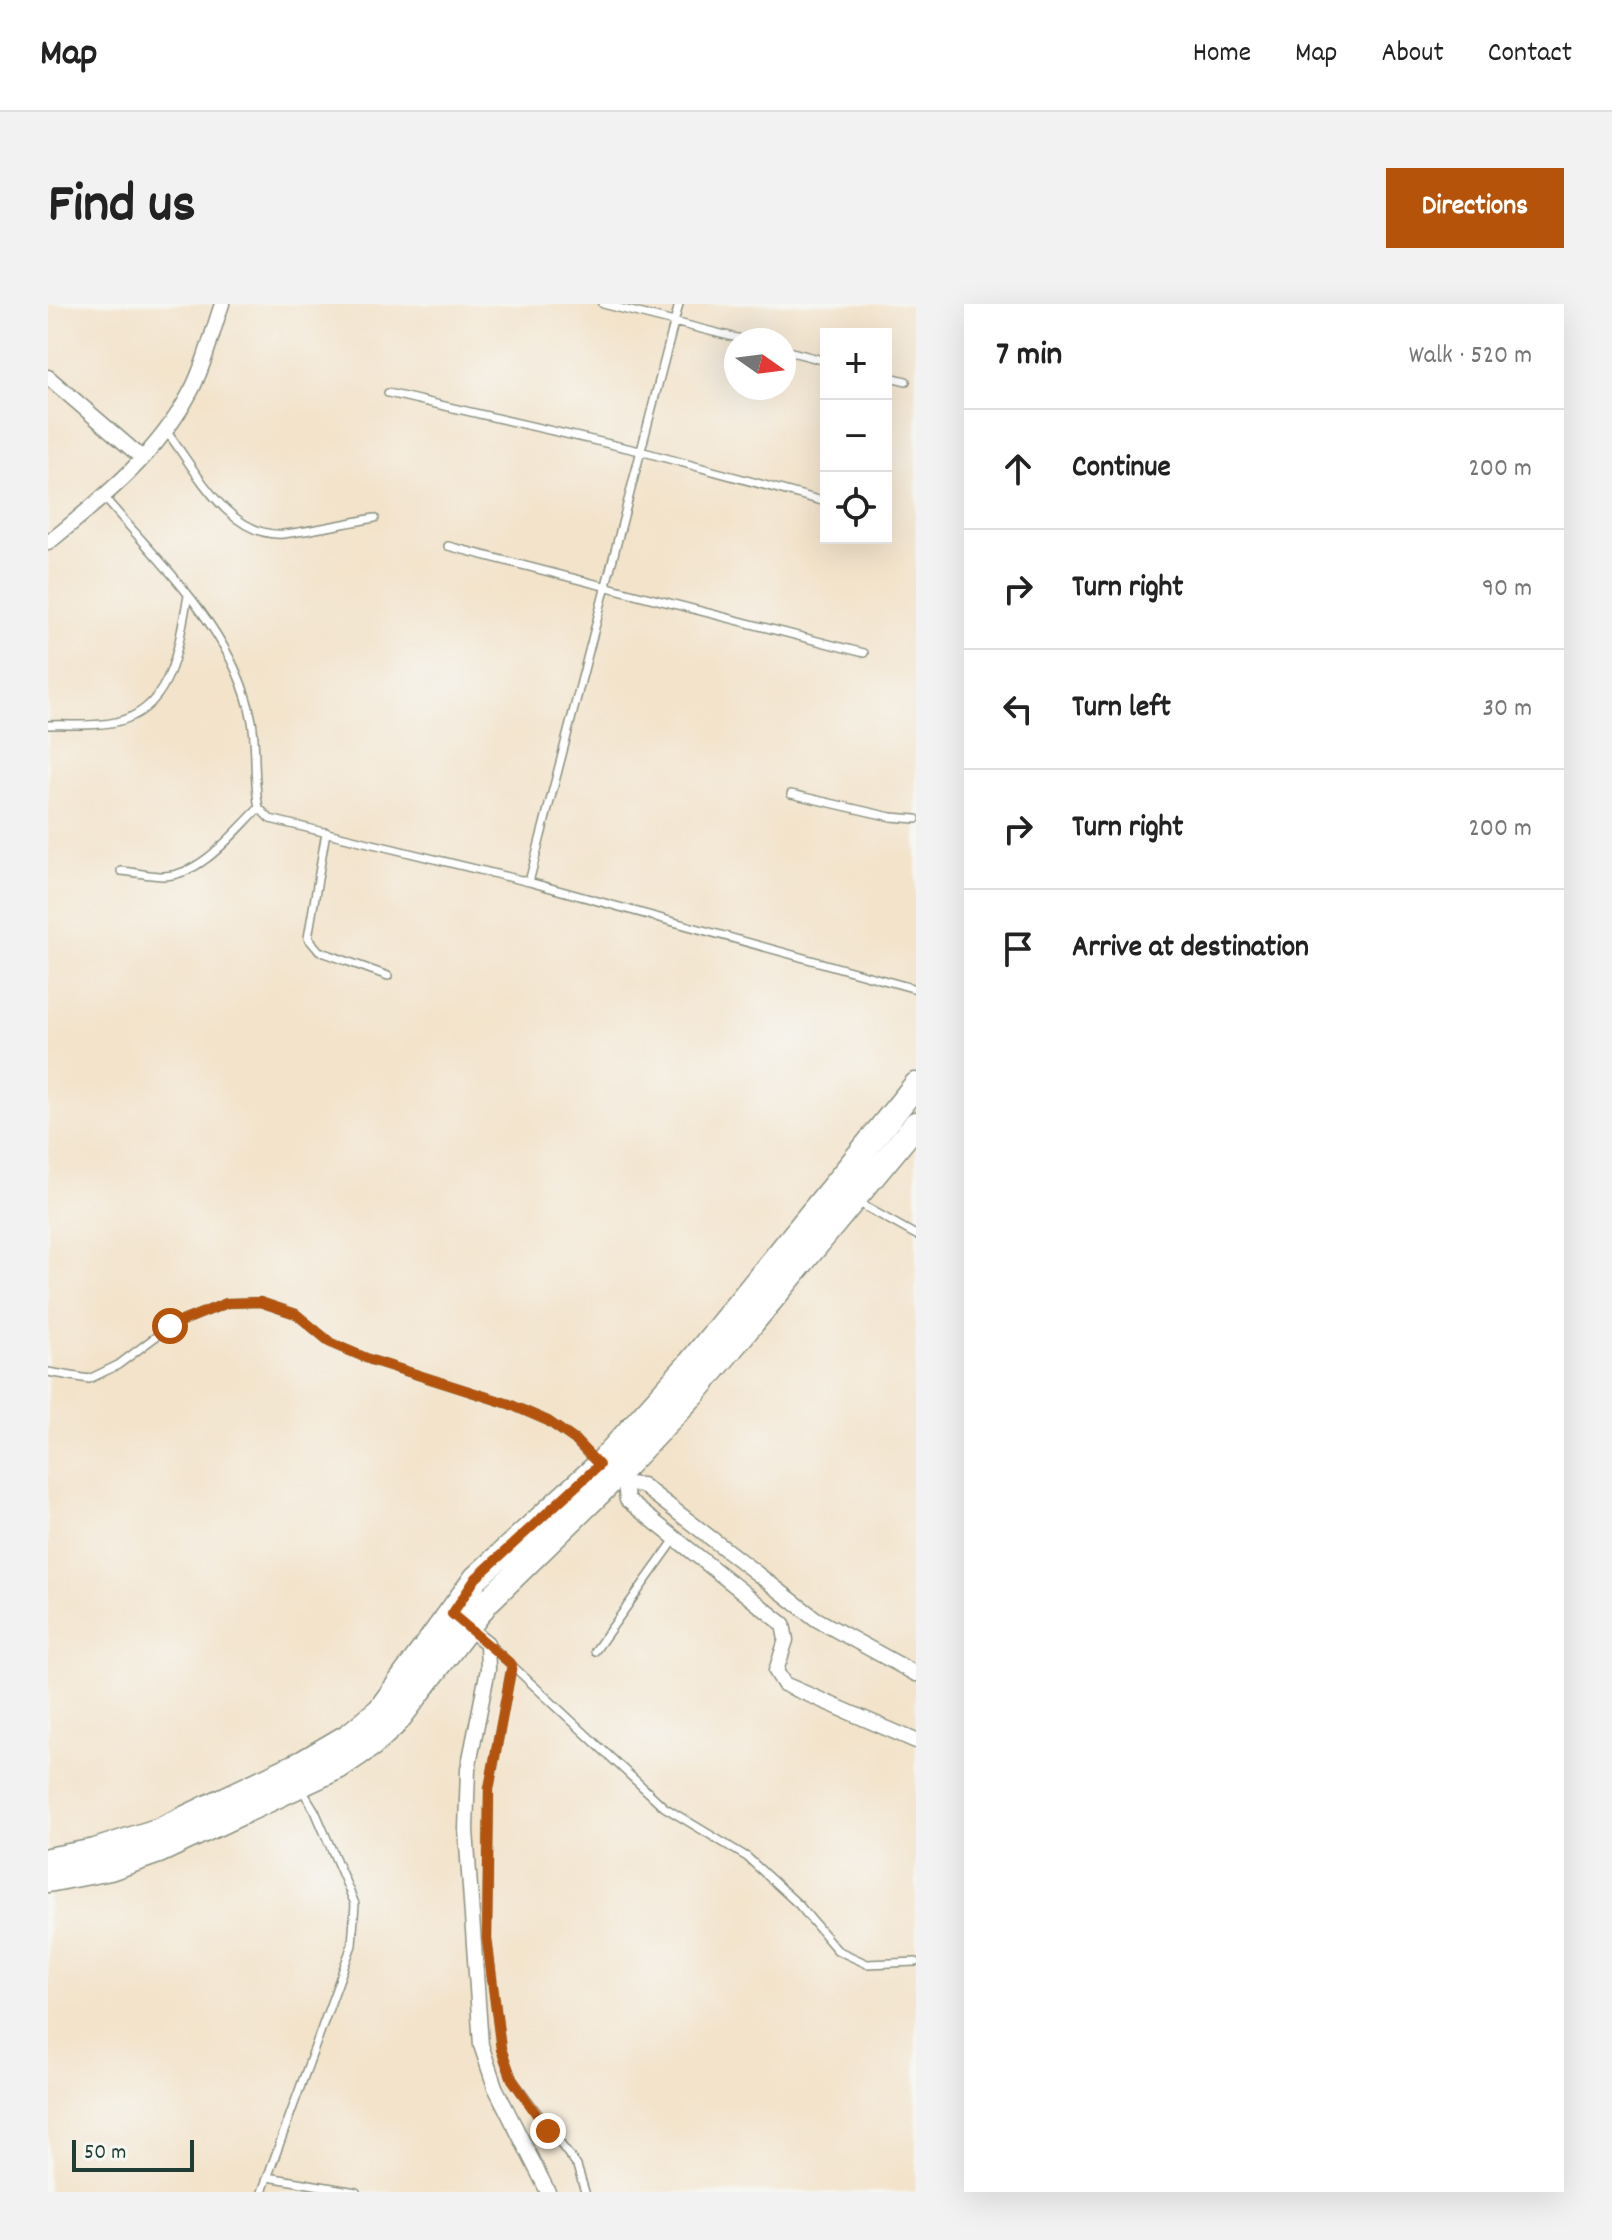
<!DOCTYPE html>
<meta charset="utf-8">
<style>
:root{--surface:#fff;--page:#f2f2f2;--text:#222;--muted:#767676;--line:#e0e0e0;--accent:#b45309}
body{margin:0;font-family:Dekko,sans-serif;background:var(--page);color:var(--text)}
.controls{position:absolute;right:24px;top:24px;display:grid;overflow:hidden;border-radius:0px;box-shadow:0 8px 32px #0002}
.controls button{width:72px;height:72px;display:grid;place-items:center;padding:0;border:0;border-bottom:2px solid var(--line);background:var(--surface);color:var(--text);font:40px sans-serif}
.compass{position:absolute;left:676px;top:24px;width:72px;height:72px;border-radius:50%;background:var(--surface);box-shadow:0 8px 32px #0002;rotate:104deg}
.scale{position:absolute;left:24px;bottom:20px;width:122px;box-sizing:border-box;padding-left:8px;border:4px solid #1f3d34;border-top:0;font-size:22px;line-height:28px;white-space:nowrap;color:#1f3d34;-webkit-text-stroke:6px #f6f6f2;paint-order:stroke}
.stop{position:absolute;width:24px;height:24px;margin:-18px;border:6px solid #b45309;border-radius:50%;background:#fff}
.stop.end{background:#b45309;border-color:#fff;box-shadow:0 2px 8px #0008}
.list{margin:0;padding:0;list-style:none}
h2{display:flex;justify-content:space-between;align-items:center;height:104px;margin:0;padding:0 32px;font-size:34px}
h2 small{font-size:26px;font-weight:400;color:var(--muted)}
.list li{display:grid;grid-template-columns:52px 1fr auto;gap:24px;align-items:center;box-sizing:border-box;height:120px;padding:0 32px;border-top:2px solid var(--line)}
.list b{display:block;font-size:30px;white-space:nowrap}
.list em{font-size:26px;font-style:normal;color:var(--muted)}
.icon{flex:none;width:44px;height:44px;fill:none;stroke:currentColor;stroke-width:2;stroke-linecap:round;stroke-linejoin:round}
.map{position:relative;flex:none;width:868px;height:1888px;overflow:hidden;border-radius:0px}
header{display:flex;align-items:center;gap:48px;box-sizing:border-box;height:112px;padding:0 40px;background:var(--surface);border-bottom:2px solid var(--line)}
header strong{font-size:38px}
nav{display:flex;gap:44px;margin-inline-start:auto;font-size:28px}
.intro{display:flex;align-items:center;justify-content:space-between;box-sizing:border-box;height:192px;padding:0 48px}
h1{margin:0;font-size:56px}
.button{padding:20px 36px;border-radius:0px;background:var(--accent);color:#fff;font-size:28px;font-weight:700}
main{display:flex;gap:48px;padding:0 48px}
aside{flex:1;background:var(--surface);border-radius:0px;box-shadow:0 8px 32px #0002}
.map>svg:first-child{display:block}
</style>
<header>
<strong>Map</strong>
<nav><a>Home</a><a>Map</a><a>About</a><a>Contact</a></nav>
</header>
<div class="intro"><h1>Find us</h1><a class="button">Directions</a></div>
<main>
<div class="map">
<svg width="868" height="1888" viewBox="0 0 868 1888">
<rect width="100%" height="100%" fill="#f6f6f2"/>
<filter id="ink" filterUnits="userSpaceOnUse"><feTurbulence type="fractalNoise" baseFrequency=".0125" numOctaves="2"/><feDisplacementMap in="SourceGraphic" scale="16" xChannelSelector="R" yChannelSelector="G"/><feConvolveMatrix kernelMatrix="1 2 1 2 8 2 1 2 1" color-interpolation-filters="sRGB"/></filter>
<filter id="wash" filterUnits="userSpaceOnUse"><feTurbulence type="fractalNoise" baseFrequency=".006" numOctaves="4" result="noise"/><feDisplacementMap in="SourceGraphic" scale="32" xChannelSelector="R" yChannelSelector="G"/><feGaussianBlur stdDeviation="1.8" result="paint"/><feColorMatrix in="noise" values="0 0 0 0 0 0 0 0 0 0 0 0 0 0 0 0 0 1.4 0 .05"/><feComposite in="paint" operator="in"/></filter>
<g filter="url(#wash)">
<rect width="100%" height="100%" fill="#f3e3cb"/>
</g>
<g filter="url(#ink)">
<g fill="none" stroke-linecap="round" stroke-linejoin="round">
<defs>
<path id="service" d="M 555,0 L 697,36
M 736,46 L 778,57
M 838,72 L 858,77
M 340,89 L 592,147 L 778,198
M 119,128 C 147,165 181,234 235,230 C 266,227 297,219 327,214
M 56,193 C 113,261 187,327 204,417 C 209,446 205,475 211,504 L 222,515 L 481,578 L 868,685
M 400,242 L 816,349
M 0,421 C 22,420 47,423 68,418 C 126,405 130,340 140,292
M 743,490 L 843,513 L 868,515
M 278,528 L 260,634 L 271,647 L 340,672
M 73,567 C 87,568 102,572 116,572 C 154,571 186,528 211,504
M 481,578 L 631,0
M 811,899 L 868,931
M 0,1068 L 41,1075 L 70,1061 L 122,1022 L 179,999 L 212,998 L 248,1010 L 283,1039 L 323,1056 L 461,1100 L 500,1117 L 527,1136 L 547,1158
M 440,1339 L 616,1503 L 699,1553 L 751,1601 L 789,1646 L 819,1660 L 868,1658
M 547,1347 L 628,1234
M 464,1361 L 441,1485 L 439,1635 L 453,1745 L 464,1775 L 529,1862 L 537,1888
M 220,1873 L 308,1888
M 214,1888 L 304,1641 L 307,1600 L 267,1507 L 253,1484"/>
<path id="minor" d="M 0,73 L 94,154
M 0,239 C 54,195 110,150 143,87 C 157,61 164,28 174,0
M 570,1174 L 577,1180 L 594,1181 L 768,1315 L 868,1370
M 577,1180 L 579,1196 L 735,1320 L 738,1336 L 728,1367 L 736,1380 L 868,1437
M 416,1321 L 439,1339 L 440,1365 L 420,1465 L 418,1526 L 433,1741 L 447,1783 L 500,1888"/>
<path id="primary" d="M 0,1556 L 47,1547 L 112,1526 L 256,1458 L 302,1431 L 332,1406 L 428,1274 L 551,1161 L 641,1061 L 868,781
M 0,1576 L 62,1564 L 111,1547 L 290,1463 L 324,1440 L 347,1419 L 439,1298 L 556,1184 L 646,1089 L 868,820"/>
</defs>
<!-- service casing -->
<use href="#service" stroke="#899080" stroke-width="10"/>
<!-- minor casing -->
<use href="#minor" stroke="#899080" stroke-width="17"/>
<!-- primary casing -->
<use href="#primary" stroke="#899080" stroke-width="27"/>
<!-- service -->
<use href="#service" stroke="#fff" stroke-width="7"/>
<!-- minor -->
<use href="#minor" stroke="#fff" stroke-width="14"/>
<!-- primary -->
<use href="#primary" stroke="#fff" stroke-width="24"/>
</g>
</g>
<g fill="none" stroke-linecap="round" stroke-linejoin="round" filter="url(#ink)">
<!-- route -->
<path stroke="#b45309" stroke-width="10" d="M 122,1022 L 179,999 L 212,998 L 248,1010 L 283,1039 L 323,1056 L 461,1100 L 500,1117 L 527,1136 L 551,1161 L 428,1274 L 404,1310 L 464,1361 L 441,1485 L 439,1635 L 453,1745 L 464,1775 L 500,1827"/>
</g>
</svg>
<div class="controls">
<button>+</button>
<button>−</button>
<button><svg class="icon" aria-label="locate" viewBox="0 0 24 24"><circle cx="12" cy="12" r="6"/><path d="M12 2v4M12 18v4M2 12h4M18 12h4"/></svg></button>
</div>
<svg class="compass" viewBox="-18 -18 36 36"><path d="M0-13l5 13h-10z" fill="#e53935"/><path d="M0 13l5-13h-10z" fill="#767676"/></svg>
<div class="scale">50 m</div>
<div class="stop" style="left:122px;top:1022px"></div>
<div class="stop end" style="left:500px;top:1827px"></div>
</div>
<aside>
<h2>7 min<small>Walk · 520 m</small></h2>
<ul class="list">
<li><svg class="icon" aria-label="ahead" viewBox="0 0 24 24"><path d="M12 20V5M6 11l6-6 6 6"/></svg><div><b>Continue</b></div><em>200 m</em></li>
<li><svg class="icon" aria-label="right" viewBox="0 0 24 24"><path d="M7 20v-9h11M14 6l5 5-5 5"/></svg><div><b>Turn right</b></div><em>90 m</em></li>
<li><svg class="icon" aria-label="left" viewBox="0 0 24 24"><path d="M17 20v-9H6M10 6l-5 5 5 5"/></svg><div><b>Turn left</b></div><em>30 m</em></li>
<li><svg class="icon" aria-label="right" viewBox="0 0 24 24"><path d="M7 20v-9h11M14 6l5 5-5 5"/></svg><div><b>Turn right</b></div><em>200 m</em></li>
<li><svg class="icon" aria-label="arrive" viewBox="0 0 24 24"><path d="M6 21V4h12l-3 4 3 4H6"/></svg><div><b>Arrive at destination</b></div></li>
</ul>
</aside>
</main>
